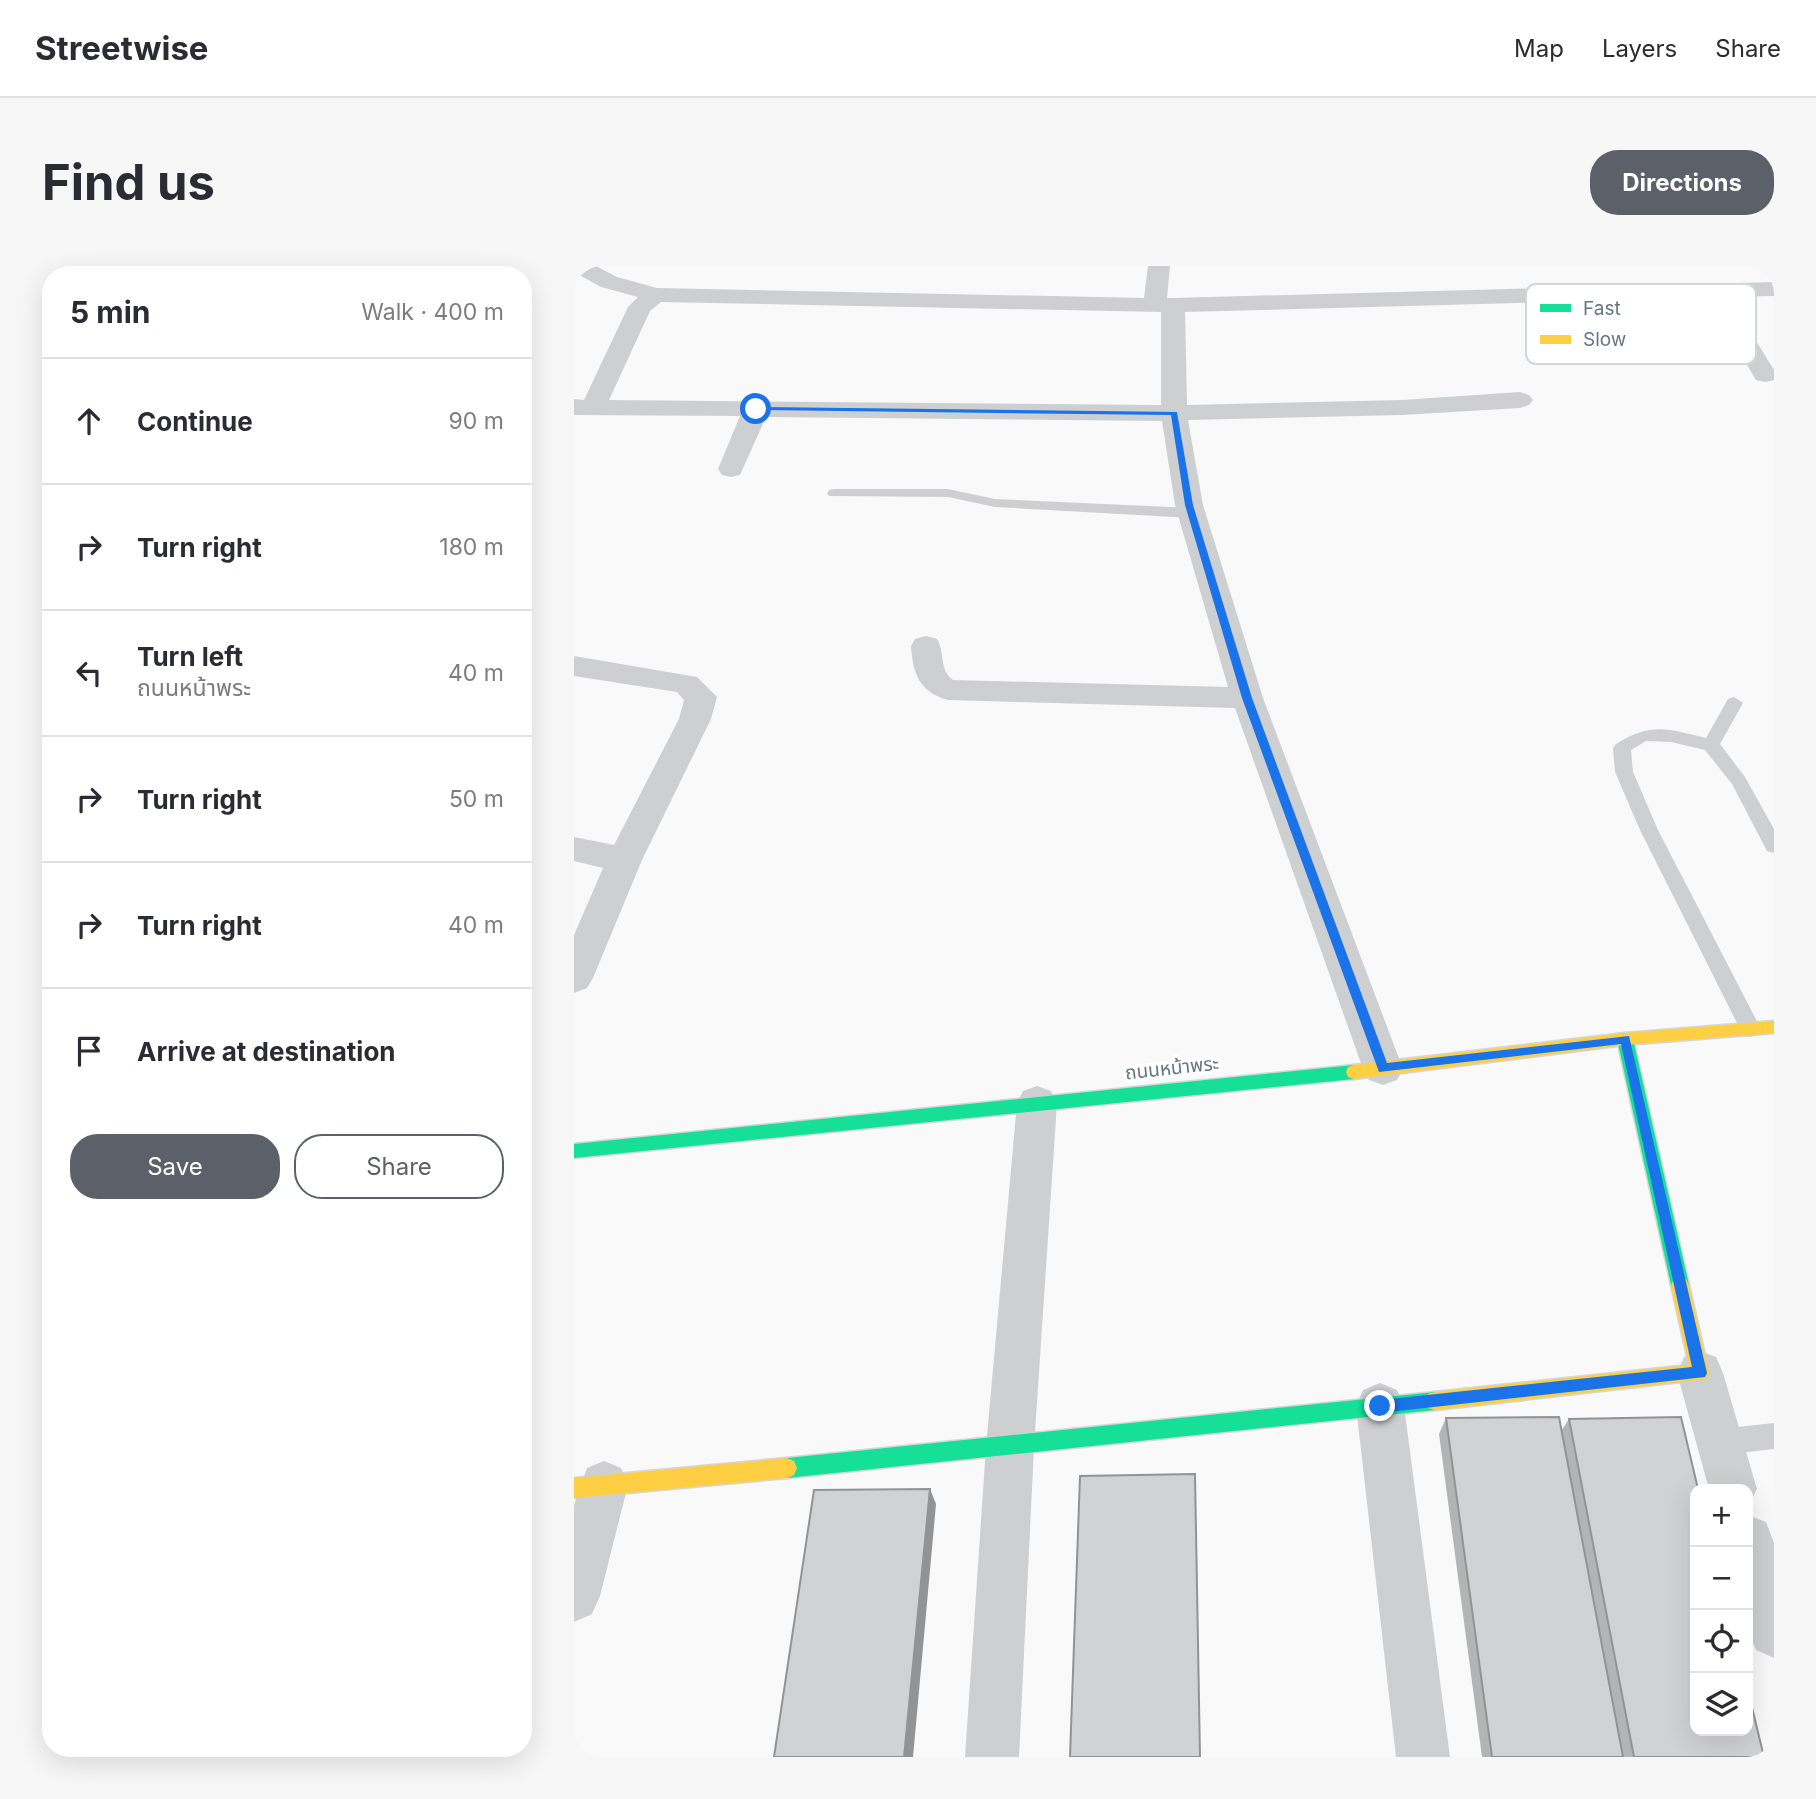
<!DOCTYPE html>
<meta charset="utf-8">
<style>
:root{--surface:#fff;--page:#f7f7f7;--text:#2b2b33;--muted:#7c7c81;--line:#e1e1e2;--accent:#5c6169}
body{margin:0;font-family:Inter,"Noto Sans Thai",sans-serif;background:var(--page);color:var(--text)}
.controls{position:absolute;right:21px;bottom:21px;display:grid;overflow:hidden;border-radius:14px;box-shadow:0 7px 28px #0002}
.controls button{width:63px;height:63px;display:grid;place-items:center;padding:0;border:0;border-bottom:2px solid var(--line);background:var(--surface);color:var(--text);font:35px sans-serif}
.stop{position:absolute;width:21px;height:21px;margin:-16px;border:5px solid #1a73e8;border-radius:50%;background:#fff}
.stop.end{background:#1a73e8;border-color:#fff;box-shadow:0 2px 7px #0008}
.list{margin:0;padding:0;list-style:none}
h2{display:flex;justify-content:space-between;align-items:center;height:91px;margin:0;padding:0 28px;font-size:30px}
h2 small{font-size:23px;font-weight:400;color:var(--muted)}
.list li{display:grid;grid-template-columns:46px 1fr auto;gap:21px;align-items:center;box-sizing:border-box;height:126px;padding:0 28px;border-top:2px solid var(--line)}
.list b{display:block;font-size:26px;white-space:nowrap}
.list p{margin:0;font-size:23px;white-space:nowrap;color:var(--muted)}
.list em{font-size:23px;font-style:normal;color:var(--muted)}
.actions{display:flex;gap:14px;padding:21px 28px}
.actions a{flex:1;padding:16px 0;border:2px solid var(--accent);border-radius:28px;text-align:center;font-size:24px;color:var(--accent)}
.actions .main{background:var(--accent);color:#fff}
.icon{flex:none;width:38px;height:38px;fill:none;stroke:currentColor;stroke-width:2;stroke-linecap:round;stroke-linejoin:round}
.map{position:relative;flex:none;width:1200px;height:1491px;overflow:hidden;border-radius:28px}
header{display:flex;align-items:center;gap:42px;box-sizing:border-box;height:98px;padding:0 35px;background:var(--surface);border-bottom:2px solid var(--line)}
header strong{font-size:33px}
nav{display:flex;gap:38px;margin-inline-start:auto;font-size:24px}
.intro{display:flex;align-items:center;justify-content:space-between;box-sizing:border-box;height:168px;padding:0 42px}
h1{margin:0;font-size:49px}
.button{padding:18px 32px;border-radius:28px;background:var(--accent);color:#fff;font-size:24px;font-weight:700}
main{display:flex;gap:42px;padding:0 42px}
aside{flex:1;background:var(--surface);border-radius:28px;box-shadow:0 7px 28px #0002}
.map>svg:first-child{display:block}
</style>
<header>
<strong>Streetwise</strong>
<nav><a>Map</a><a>Layers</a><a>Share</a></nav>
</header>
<div class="intro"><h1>Find us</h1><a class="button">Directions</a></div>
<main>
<aside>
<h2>5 min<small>Walk · 400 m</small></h2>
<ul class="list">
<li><svg class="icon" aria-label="ahead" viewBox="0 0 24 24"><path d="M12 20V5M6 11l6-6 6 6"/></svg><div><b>Continue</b></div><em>90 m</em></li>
<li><svg class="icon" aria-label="right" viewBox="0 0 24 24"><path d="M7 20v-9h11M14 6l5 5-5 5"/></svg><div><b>Turn right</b></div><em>180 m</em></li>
<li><svg class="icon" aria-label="left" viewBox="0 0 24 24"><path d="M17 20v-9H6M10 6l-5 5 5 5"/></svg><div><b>Turn left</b><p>ถนนหน้าพระ</p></div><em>40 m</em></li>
<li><svg class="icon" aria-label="right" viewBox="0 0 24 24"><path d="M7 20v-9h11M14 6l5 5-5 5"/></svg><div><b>Turn right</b></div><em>50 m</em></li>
<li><svg class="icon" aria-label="right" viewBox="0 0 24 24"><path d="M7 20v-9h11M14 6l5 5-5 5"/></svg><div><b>Turn right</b></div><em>40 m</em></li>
<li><svg class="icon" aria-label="arrive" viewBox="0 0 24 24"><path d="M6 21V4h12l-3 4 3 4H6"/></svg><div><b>Arrive at destination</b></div></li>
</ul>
<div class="actions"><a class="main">Save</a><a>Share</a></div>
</aside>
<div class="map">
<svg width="1200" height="1491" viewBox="0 0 1200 1491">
<rect width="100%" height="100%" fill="#f9f9f9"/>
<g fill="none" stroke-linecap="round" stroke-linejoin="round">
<defs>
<path id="fast" d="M 1051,767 L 1057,768 L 1059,773 L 1115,1019 L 1112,1025 L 1106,1027 L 1100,1025 L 1097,1019 L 1043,773 L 1045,768 Z
M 780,799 L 786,801 L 788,806 L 786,811 L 780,813 L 0,892 L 0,878 Z
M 861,1126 L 868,1128 L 871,1135 L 868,1142 L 861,1144 L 213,1212 L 206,1209 L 203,1202 L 206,1195 L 213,1192 Z"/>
<path id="slow" d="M 1200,755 L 1200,767 L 1051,779 L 780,813 L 774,811 L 772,806 L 774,801 L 780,799 L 1051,767 Z
M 1106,1011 L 1112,1013 L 1115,1019 L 1135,1107 L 1133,1113 L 861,1144 L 854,1142 L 851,1135 L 854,1128 L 861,1126 L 1115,1099 L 1097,1019 L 1100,1013 Z
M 213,1192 L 220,1195 L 223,1202 L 220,1209 L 213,1212 L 0,1232 L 0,1212 Z"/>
</defs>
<!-- fast casing -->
<use href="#fast" stroke="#d5d6d7" stroke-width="3"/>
<!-- slow casing -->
<use href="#slow" stroke="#d5d6d7" stroke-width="3"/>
<!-- lane -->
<path fill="#cecfd0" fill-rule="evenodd" d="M 260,223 L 374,223 L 421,233 L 618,242 L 626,247 L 618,252 L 421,241 L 374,231 L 255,230 L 253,227 L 255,224 Z
M 1160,431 L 1169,437 L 1146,478 L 1171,511 L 1200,563 L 1200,587 L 1193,585 L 1158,518 L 1131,484 L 1097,476 L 1072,475 L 1057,484 L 1059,506 L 1084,564 L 1187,763 L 1183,769 L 1176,771 L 1169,769 L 1066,564 L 1041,506 L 1039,482 L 1042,478 C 1078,456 1093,463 1132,472 L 1154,433 Z
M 1200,1157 L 1200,1183 L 1146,1189 L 1137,1185 L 1133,1176 L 1137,1167 L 1146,1163 Z"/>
<!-- street -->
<path fill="#cecfd0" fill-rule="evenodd" d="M 0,0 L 22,0 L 43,11 L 83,22 L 570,32 L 574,0 L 596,0 L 593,32 L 599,32 L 1200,16 L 1200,30 L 1155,31 L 1200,104 L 1200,114 L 1191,116 L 1182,114 L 1133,32 L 611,46 L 613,139 L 828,134 L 946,126 L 955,129 L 959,134 L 955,139 L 946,142 L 828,149 L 614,154 L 629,239 L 689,432 L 829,803 L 823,814 L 809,819 L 795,814 L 789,803 L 661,442 L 374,434 C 345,426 339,408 337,380 L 341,373 L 352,370 L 363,373 C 371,386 365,404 379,414 L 654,421 L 601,239 L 588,155 L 192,151 L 166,209 L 157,211 L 148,209 L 144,203 L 166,150 L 0,149 L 0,133 L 10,134 L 54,41 L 64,31 L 27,21 L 0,6 ZM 87,36 L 587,46 L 587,139 L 35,134 L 76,45 Z
M 0,390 L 123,411 L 143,431 L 137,453 L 68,594 L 19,712 L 13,722 L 0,727 L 0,669 L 29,602 L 0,595 L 0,571 L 40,579 L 105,453 L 110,434 L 103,426 L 0,410 Z
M 463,820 L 477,825 L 483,837 L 460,1181 L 445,1491 L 391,1491 L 412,1181 L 443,837 L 449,825 Z
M 1126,1085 L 1142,1091 L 1149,1107 L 1183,1223 L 1174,1241 L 1174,1223 L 1135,1223 L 1103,1107 L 1110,1091 Z
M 806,1117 L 823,1124 L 830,1140 L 876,1491 L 822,1491 L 782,1140 L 789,1124 Z
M 30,1195 L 47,1202 L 54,1219 L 26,1330 L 18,1348 L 0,1356 L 0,1239 L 13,1202 Z
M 1174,1249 L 1192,1256 L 1200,1277 L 1200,1392 L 1182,1384 L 1174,1365 Z"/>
<!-- fast -->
<use href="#fast" fill="#16e098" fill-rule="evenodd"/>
<!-- slow -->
<use href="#slow" fill="#ffcf43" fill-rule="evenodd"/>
</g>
<!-- wall -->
<path fill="#b3b5b5" d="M 872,1152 L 987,1165 L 995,1153 L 1190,1491 L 908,1491 L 865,1168 Z"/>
<!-- shaded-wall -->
<path fill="#929394" d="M 356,1223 L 362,1238 L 339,1491 L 330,1491 Z"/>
<!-- building -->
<path fill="#d0d2d3" stroke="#929394" stroke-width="2" d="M 985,1151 L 1049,1491 L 918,1491 L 872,1152 Z
M 1107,1151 L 1124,1223 L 1121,1223 L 1121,1465 L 1174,1465 L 1174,1425 L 1190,1491 L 1060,1491 L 995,1153 Z
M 621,1208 L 626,1491 L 496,1491 L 506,1210 Z
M 356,1223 L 330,1491 L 200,1491 L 240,1224 Z"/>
<!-- route -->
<path fill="#1a73e8" d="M 182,141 L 603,146 L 619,239 L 678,432 L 813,797 L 1055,770 L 1133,1107 L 1131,1111 L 806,1147 L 801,1145 L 799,1140 L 806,1134 L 1118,1101 L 1047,778 L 805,806 L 668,432 L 611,239 L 597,149 L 179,144 Z"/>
<g text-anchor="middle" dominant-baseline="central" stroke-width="7" stroke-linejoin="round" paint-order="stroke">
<!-- street labels -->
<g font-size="19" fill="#657683" stroke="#fff">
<text transform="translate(598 802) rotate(-6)">ถนนหน้าพระ</text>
</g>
</g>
<!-- legend -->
<rect x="952" y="18" width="230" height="80" rx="10" fill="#fff" stroke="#d1d6da" stroke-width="2"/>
<rect x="966" y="38" width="31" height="8" fill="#16e098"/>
<rect x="966" y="69" width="31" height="9" fill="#ffcf43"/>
<g font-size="19" fill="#657683">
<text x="1009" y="49">Fast</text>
<text x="1009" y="80">Slow</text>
</g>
</svg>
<div class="controls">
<button>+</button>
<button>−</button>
<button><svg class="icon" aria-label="locate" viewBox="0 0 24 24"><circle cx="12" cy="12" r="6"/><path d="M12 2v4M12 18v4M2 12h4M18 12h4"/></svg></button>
<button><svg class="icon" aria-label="layers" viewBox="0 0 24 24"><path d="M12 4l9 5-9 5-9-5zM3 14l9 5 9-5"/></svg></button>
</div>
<div class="stop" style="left:182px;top:143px"></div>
<div class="stop end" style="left:806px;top:1140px"></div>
</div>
</main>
